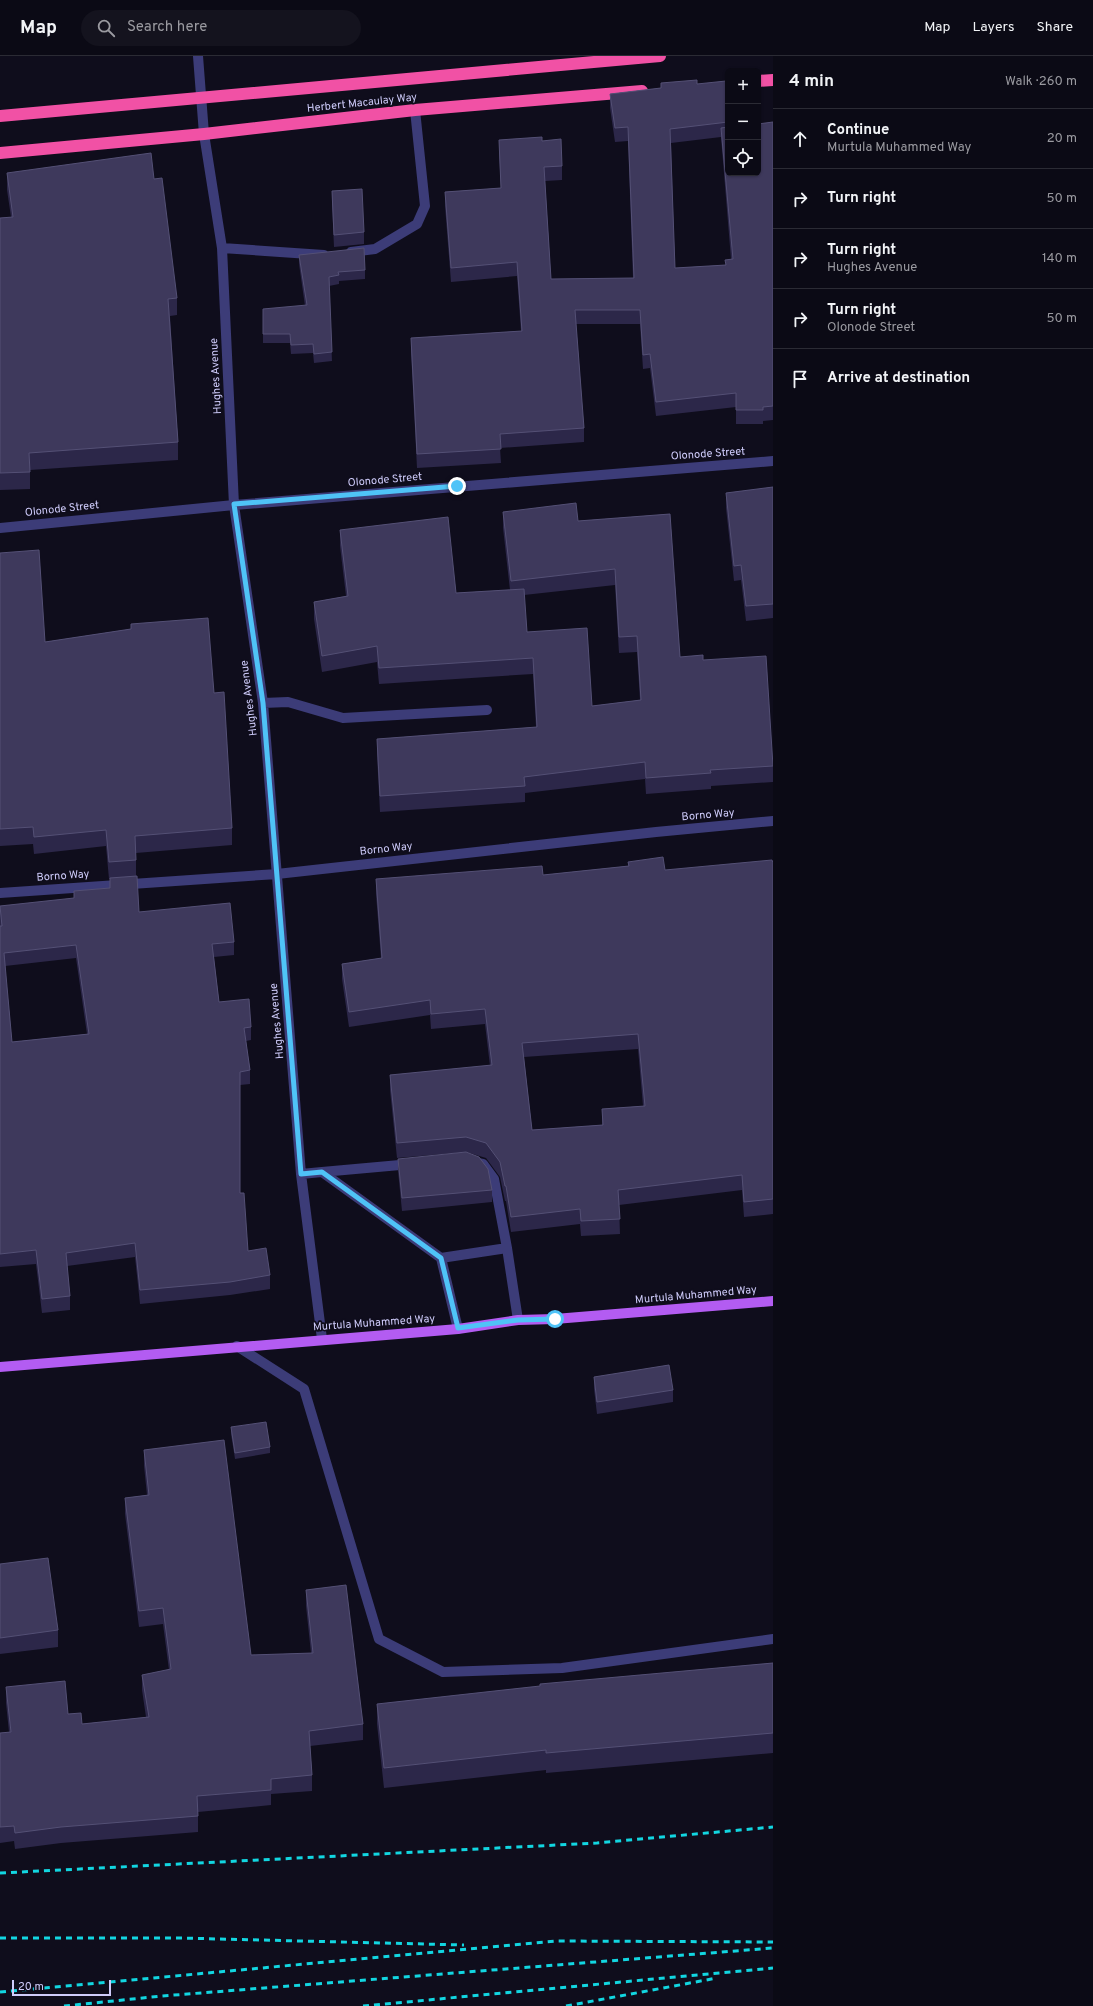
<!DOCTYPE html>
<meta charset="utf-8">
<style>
:root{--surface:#0b0a15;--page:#14131e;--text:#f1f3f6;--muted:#9a9aa0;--line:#2b2b34}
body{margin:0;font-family:Overpass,sans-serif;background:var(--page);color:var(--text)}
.controls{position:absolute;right:12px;top:12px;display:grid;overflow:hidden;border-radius:6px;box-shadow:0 1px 3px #0004}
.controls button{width:36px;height:36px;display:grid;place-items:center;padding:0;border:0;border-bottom:1px solid var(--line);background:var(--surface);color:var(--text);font:20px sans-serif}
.scale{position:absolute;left:12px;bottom:10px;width:99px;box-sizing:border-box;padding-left:4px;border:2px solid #cfccfb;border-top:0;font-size:11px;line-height:14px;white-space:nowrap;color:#cfccfb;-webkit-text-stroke:3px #0f0d1c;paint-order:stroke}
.stop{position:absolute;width:12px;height:12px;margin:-9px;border:3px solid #4fc3f7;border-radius:50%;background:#fff}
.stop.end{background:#4fc3f7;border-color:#fff;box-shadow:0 1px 4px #0008}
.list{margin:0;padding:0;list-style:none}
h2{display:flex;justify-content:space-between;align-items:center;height:52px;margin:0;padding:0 16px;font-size:17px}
h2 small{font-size:13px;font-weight:400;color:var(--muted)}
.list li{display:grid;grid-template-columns:26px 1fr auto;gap:12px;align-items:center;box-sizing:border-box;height:60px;padding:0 16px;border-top:1px solid var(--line)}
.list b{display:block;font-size:15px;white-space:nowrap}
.list p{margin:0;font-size:13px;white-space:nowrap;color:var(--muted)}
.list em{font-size:13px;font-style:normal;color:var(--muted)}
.icon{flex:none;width:22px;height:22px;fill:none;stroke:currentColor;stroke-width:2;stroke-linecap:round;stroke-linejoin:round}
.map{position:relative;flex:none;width:773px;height:1950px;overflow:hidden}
header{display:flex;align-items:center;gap:24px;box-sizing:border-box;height:56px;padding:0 20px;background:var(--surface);border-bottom:1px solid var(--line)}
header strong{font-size:19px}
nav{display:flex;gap:22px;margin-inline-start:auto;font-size:14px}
.search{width:280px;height:36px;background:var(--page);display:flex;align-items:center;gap:10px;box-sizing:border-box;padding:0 14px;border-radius:22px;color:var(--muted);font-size:15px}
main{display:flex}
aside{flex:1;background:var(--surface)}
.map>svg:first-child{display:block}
</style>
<header>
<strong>Map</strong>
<div class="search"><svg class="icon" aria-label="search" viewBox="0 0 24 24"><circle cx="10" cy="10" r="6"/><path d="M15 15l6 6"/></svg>Search here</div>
<nav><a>Map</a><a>Layers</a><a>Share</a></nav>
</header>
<main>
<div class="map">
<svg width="773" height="1950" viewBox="0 0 773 1950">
<rect width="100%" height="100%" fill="#0f0d1c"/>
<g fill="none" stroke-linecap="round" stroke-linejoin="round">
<!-- minor -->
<path stroke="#3c3c78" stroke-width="10" d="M 198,0 L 204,78 L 222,192 L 234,449 L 263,647 L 301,1118 L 322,1283
M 222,192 L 324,199
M 351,196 L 375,193 L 417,168 L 425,150 L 415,54
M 0,472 L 234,449 L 773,405
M 263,647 L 288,646 L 343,662 L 487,654
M 0,837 L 277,818 L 656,776 L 773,765
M 322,1116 L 411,1108
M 301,1118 L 322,1116 L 441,1202 L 458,1273
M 507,1192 L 518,1264
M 441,1202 L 507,1192 L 494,1123 L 483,1108 L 478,1107
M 237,1290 L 304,1333 L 379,1583 L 443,1616 L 562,1612 L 773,1583"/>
<!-- major -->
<path stroke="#b35cf2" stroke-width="10" d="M 0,1311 L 458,1273 L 518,1264 L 555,1263 L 773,1245"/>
<!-- highway -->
<path stroke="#f151a5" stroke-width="12" d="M 758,25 L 773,24
M 0,60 L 660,0
M 0,97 L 204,78 L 415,54 L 642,35"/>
<!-- rail -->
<path stroke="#12d6e1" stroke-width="3" stroke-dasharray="6 5" stroke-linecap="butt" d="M 0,1817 L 597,1787 L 773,1771
M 0,1882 L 179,1882 L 464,1889
M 0,1936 L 556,1885 L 773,1886
M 64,1950 L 162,1940 L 773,1892
M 363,1950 L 773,1912
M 566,1950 L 717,1922"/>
</g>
<!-- wall -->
<path fill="#2c2749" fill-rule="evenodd" d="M 697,28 L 728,46 L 728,117 L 773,66 L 773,364 L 763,365 L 763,368 L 736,368 L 736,351 L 656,360 L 650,312 L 643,313 L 640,268 L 576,268 L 584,372 L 584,386 L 500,392 L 501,407 L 417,412 L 411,296 L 411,282 L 521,275 L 517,220 L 451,226 L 445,150 L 445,136 L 501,132 L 499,98 L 499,84 L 542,85 L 562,110 L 562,124 L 545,125 L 551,223 L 633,222 L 628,85 L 615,86 L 610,52 L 610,38 ZM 721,81 L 731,203 L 725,209 L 675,212 L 671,87 Z
M 7,117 L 154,123 L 177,242 L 177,259 L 170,260 L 178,386 L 178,404 L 30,414 L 30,433 L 0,434 L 0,162 L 11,161 L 7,134 Z
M 332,135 L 364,176 L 364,188 L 334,191 L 332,148 Z
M 299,199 L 365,214 L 365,223 L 339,225 L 339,228 L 329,230 L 332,305 L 314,307 L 313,297 L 291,298 L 290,287 L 263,287 L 263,253 L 305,250 L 299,208 Z
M 773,431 L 773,562 L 746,565 L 741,524 L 734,525 L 726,452 L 726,437 Z
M 503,456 L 578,465 L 670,458 L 680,601 L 703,604 L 773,710 L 773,726 L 711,730 L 711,733 L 646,738 L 645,723 L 525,737 L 525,746 L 380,756 L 377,699 L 377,683 L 536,671 L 533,618 L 379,628 L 377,606 L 322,616 L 314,563 L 314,546 L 346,540 L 340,490 L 340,474 L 456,537 L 510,534 L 503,472 ZM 615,529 L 619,597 L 637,596 L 640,644 L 592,650 L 527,576 L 524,539 Z
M 0,497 L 45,586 L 131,573 L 131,568 L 214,637 L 232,772 L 232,789 L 136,797 L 136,821 L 139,856 L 234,886 L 234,899 L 214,901 L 219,946 L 251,971 L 251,984 L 246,985 L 250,1014 L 250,1028 L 240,1029 L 240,1137 L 248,1195 L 270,1219 L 270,1233 L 230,1239 L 140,1248 L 135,1201 L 67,1210 L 70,1240 L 70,1254 L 42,1257 L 36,1208 L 0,1211 L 0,850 L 74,843 L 74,835 L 110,832 L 110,823 L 109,823 L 106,790 L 34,798 L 33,788 L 0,790 ZM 76,902 L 87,978 L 12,986 L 5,910 Z
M 628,806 L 665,814 L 773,807 L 773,1158 L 744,1161 L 742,1134 L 619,1149 L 620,1178 L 581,1180 L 580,1168 L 511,1176 L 506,1145 L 505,1145 L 500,1121 L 486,1102 L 466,1096 L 397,1102 L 390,1034 L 390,1019 L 490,1010 L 485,968 L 431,973 L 430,959 L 349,971 L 342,923 L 342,908 L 381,902 L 376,838 L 376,823 L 543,819 L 628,810 ZM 638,993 L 643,1050 L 602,1053 L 602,1069 L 532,1074 L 524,1001 Z
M 398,1103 L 492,1134 L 492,1146 L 402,1155 L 398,1115 Z
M 594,1321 L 673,1334 L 673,1346 L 597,1358 L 594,1333 Z
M 231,1371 L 270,1391 L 270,1397 L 235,1403 L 231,1378 Z
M 144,1394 L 251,1599 L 311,1597 L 306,1550 L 306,1534 L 363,1668 L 363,1684 L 310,1690 L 312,1719 L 312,1735 L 271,1738 L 271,1749 L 198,1756 L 198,1776 L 61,1787 L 15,1793 L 14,1785 L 0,1787 L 0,1677 L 9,1676 L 6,1647 L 6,1631 L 68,1658 L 82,1668 L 146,1661 L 142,1634 L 142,1619 L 169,1614 L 163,1568 L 139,1571 L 125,1458 L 125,1442 L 147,1439 L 144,1410 Z
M 0,1508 L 58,1574 L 58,1591 L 0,1598 Z
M 773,1607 L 773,1697 L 546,1717 L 546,1714 L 384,1732 L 377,1668 L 377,1648 Z"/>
<!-- building -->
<path fill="#3e395c" stroke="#545075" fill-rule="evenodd" d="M 697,24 L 697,28 L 726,25 L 728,46 L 728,66 L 670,73 L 675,212 L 726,209 L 725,204 L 733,203 L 721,72 L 728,71 L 728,117 L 758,117 L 758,68 L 773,66 L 773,350 L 763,351 L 763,354 L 736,354 L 736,337 L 656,346 L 650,298 L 643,299 L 640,254 L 575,254 L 584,372 L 500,378 L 501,393 L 417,398 L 411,282 L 522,275 L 517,206 L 451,212 L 445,136 L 501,132 L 499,84 L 542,81 L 542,85 L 561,83 L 562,110 L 544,111 L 551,223 L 634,222 L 628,71 L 615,72 L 610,38 L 661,32 L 661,27 Z
M 151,97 L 154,123 L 162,122 L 177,242 L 168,243 L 178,386 L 29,397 L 30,416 L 0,417 L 0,162 L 13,161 L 7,117 Z
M 362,133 L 364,176 L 334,179 L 332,135 Z
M 364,192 L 365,214 L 338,216 L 339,219 L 329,221 L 332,296 L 314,298 L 313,288 L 291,289 L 290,278 L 263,278 L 263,253 L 307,249 L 299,199 Z
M 773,431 L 773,548 L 746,550 L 741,509 L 734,510 L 726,437 Z
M 576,447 L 578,465 L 670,458 L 680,601 L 703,599 L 703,604 L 766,600 L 773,710 L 710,714 L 711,717 L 646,722 L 645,706 L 524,721 L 525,730 L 380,740 L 377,683 L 537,671 L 533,602 L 379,612 L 377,590 L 322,600 L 314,546 L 348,540 L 340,474 L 448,461 L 456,537 L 524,533 L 527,576 L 587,572 L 592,650 L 641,644 L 637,580 L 619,581 L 615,513 L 511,525 L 503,456 Z
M 39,494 L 45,586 L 131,573 L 131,568 L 208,562 L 214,637 L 224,636 L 232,772 L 135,780 L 136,804 L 109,806 L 106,774 L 34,781 L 33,771 L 0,773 L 0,497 Z
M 663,801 L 665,814 L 772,804 L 773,807 L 773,1143 L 744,1146 L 742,1119 L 618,1134 L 620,1163 L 581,1165 L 580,1153 L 511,1161 L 506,1130 L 505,1130 L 500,1106 L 486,1087 L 466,1081 L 397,1087 L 390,1019 L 492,1009 L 485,953 L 431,958 L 430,944 L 349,956 L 342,908 L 382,902 L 376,823 L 542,810 L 543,819 L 629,810 L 628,806 ZM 638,978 L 645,1050 L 602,1053 L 603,1069 L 532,1074 L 522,987 Z
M 137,820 L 139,856 L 230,847 L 234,886 L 212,888 L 219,946 L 249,943 L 251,971 L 244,972 L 250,1014 L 240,1016 L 240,1137 L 244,1137 L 248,1195 L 266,1192 L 270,1219 L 230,1226 L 140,1234 L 135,1187 L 66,1197 L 70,1240 L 42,1243 L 36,1194 L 0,1198 L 0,870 L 2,870 L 0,850 L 74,842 L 74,835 L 110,832 L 110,822 ZM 76,889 L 89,978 L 12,986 L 4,897 Z
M 466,1096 L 479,1101 L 488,1113 L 492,1134 L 402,1142 L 398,1103 Z
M 669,1309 L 673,1334 L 597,1346 L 594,1321 Z
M 266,1366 L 270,1391 L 235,1397 L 231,1371 Z
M 224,1384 L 251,1599 L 313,1597 L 306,1534 L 346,1529 L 363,1668 L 309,1675 L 312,1719 L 271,1723 L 271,1734 L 197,1740 L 198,1760 L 61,1771 L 15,1777 L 14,1770 L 0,1771 L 0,1677 L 11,1676 L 6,1631 L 65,1625 L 68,1658 L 81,1657 L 82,1668 L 149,1661 L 142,1619 L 171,1613 L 163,1552 L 139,1555 L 125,1442 L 149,1439 L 144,1394 Z
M 48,1502 L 58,1574 L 0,1582 L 0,1508 Z
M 773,1607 L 773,1677 L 546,1697 L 546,1694 L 384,1712 L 377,1648 L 540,1630 L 540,1628 Z"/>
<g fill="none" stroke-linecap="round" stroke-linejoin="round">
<!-- route -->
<path stroke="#4fc3f7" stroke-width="5" d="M 457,430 L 234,448 L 263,647 L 301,1118 L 322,1116 L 441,1202 L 458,1272 L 518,1264 L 555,1263"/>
</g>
<g text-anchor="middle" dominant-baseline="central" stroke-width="3.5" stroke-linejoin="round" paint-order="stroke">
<!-- street labels -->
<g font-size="11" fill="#cfccfb" stroke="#0f0d1c">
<text transform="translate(362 47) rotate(-6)">Herbert Macaulay Way</text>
<text transform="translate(216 320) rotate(-93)">Hughes Avenue</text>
<text transform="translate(708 398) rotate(-4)">Olonode Street</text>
<text transform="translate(385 424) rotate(-5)">Olonode Street</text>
<text transform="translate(62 453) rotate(-6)">Olonode Street</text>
<text transform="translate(249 642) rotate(-97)">Hughes Avenue</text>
<text transform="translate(708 759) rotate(-5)">Borno Way</text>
<text transform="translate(386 793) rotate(-6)">Borno Way</text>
<text transform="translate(63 820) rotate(-4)">Borno Way</text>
<text transform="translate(277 965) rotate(-95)">Hughes Avenue</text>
<text transform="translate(696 1239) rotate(-5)">Murtula Muhammed Way</text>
<text transform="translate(374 1267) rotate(-4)">Murtula Muhammed Way</text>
</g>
</g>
</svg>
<div class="controls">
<button>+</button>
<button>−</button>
<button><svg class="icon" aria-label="locate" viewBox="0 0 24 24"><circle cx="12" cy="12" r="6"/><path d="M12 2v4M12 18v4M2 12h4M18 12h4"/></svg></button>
</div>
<div class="scale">20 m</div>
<div class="stop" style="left:555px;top:1263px"></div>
<div class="stop end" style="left:457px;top:430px"></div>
</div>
<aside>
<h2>4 min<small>Walk · 260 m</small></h2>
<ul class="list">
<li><svg class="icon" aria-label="ahead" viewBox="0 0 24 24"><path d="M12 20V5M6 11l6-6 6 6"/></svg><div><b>Continue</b><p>Murtula Muhammed Way</p></div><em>20 m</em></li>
<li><svg class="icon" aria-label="right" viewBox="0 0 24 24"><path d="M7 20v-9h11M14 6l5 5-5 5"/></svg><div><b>Turn right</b></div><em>50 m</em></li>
<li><svg class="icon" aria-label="right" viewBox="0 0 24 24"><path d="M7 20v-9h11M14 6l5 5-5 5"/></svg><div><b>Turn right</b><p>Hughes Avenue</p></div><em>140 m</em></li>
<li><svg class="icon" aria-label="right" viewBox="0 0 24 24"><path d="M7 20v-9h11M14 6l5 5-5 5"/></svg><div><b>Turn right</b><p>Olonode Street</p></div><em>50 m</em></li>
<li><svg class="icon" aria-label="arrive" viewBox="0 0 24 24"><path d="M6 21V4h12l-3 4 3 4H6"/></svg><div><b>Arrive at destination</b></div></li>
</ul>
</aside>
</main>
